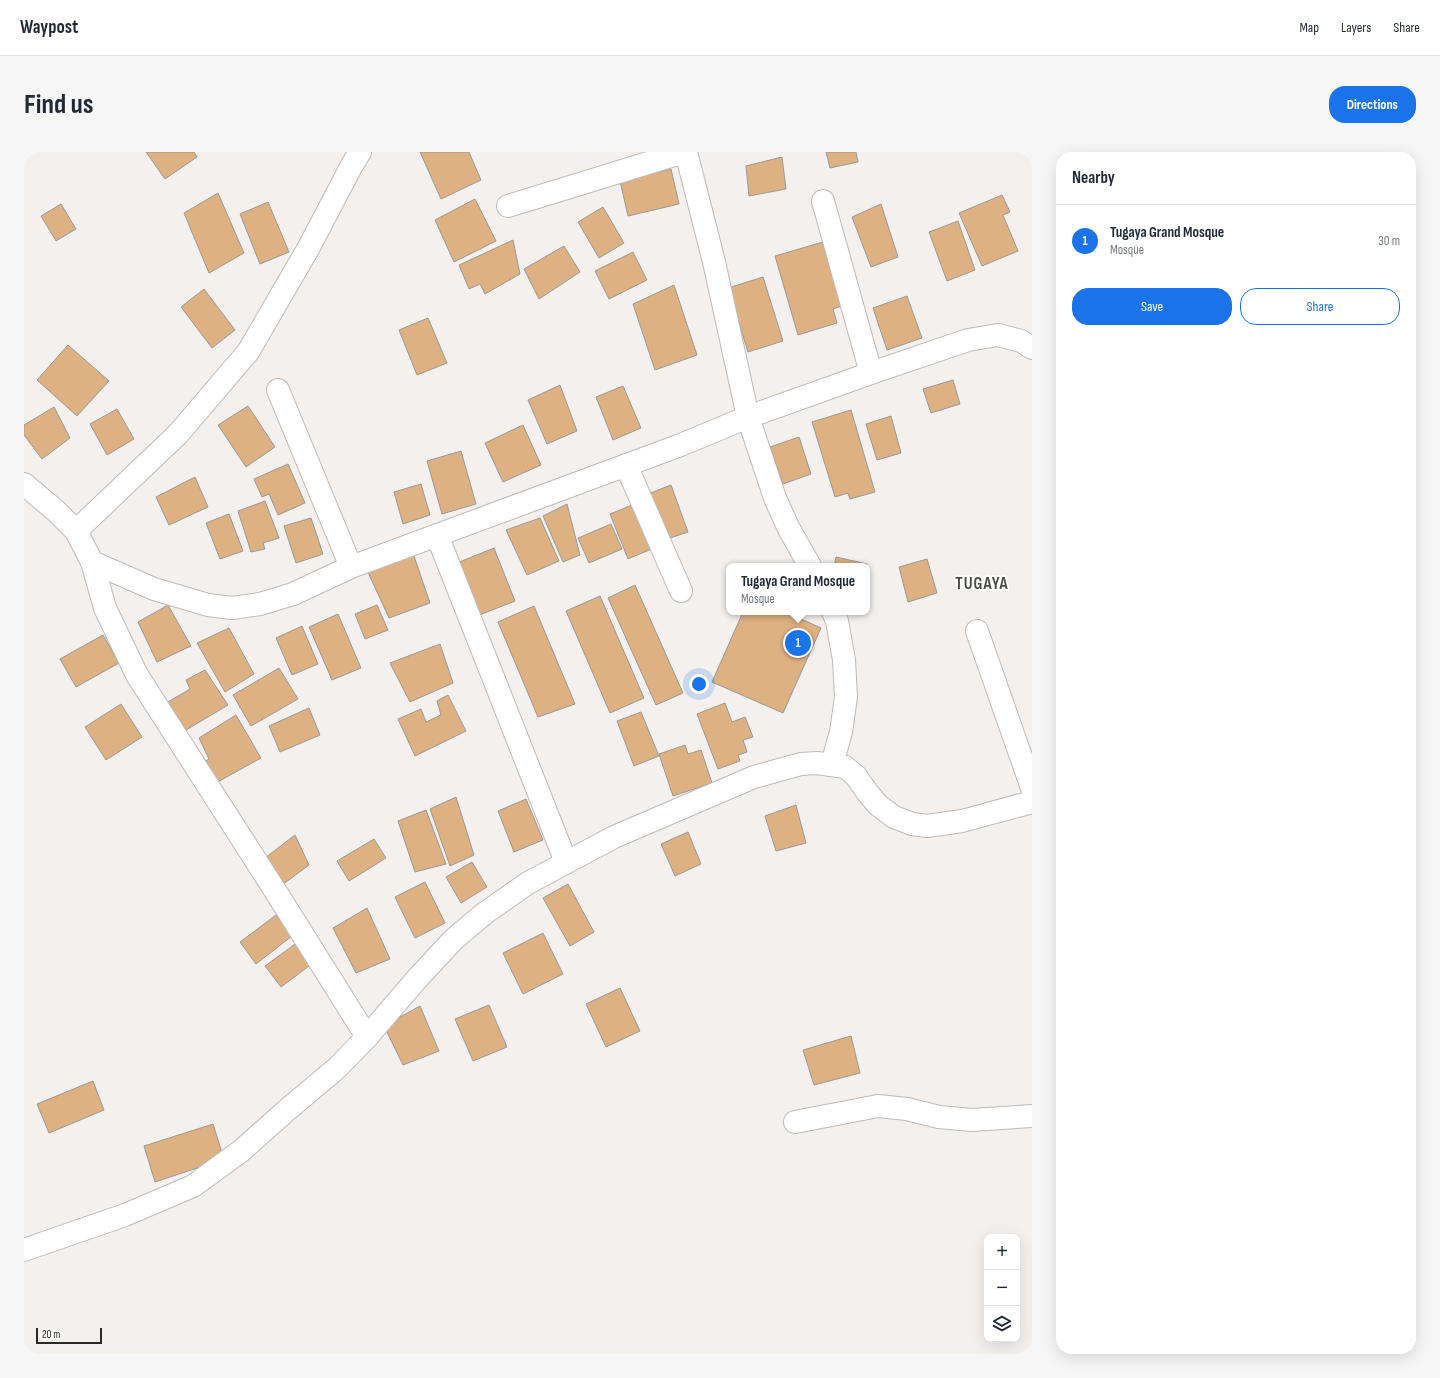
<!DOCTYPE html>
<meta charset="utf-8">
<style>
:root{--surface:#fff;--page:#f6f6f7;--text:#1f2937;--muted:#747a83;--line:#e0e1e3;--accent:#1a73e8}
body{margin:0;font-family:"Sofia Sans Condensed",sans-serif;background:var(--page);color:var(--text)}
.controls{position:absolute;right:12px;bottom:12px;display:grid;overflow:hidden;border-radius:8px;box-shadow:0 4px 16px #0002}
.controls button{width:36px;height:36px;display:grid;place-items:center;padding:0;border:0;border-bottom:1px solid var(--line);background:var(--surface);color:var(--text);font:20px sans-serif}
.scale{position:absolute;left:12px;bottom:10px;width:66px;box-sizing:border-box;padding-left:4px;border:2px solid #2c2a29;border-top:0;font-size:11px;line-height:14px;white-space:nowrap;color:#2c2a29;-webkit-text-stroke:3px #fff;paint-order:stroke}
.you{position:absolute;left:675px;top:532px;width:14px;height:14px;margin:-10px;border:3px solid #fff;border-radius:50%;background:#1a73e8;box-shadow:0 0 0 6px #1a73e833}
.badge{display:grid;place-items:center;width:26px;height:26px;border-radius:50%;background:var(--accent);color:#fff;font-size:13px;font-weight:700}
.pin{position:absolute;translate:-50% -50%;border:2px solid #fff;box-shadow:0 1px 4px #0006}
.popup{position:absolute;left:702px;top:411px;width:144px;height:52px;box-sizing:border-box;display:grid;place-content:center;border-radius:8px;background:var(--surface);filter:drop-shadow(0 1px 3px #0005);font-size:13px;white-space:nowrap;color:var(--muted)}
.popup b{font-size:15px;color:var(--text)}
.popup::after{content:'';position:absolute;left:50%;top:100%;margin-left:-8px;border:8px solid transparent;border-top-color:var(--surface)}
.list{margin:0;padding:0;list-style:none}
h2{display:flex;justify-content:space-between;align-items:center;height:52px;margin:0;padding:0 16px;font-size:17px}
h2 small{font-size:13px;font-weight:400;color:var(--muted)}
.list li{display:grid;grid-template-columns:26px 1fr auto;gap:12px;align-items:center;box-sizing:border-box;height:72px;padding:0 16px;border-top:1px solid var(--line)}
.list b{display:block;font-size:15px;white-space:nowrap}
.list p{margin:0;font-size:13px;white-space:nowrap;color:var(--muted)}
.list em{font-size:13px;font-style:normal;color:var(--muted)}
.actions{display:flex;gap:8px;padding:12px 16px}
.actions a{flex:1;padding:9px 0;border:1px solid var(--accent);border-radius:16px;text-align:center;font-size:14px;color:var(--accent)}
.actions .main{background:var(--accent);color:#fff}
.icon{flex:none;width:22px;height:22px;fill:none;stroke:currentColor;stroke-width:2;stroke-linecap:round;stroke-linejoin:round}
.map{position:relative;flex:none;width:1008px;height:1202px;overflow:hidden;border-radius:16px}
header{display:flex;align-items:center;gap:24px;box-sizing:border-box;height:56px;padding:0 20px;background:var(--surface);border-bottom:1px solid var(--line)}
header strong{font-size:19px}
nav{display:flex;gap:22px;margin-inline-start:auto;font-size:14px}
.intro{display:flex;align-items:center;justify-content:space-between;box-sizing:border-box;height:96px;padding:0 24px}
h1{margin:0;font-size:28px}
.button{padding:10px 18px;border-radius:16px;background:var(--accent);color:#fff;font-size:14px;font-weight:700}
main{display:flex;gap:24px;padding:0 24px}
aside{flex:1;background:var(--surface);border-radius:16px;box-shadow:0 4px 16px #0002}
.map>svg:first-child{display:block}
</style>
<header>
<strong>Waypost</strong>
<nav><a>Map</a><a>Layers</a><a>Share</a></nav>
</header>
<div class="intro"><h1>Find us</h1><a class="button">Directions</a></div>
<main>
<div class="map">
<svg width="1008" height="1202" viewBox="0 0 1008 1202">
<rect width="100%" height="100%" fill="#f4f0ed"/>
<!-- building -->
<path fill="#ddb181" stroke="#9c9996" d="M 122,0 L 170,0 L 173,5 L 141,27 Z
M 396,0 L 445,0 L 457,28 L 417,47 Z
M 802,0 L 832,0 L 834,10 L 806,16 Z
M 758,5 L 762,37 L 725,44 L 722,14 Z
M 647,17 L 655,52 L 604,64 L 596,29 Z
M 194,41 L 220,101 L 185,121 L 160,61 Z
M 978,43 L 986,60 L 979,63 L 994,99 L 958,114 L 935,61 Z
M 451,47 L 472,89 L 430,110 L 411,68 Z
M 244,50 L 265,100 L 236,112 L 216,62 Z
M 37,52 L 52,77 L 32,89 L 17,64 Z
M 857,52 L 874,105 L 847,115 L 828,65 Z
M 579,55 L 600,91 L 575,106 L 554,70 Z
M 934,69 L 951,118 L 923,129 L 905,80 Z
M 489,88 L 496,122 L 461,142 L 456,132 L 445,137 L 435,113 Z
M 799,90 L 818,154 L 809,157 L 813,171 L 774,183 L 751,104 Z
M 540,94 L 556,120 L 515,147 L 500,117 Z
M 609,100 L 623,128 L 585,147 L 571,119 Z
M 739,125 L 759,189 L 724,200 L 704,136 Z
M 650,133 L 673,203 L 631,218 L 609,152 Z
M 180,137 L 211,178 L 188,196 L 157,155 Z
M 883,144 L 898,186 L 863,198 L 849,156 Z
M 404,166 L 423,211 L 393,223 L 375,178 Z
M 44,193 L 85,229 L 53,264 L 13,228 Z
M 929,228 L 936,252 L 907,261 L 899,237 Z
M 536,233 L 553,279 L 523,292 L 504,248 Z
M 599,234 L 617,276 L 589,288 L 572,245 Z
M 224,254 L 251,295 L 222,315 L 194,273 Z
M 30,255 L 46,286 L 18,307 L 0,283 L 0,273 Z
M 93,257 L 110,287 L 83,303 L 66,272 Z
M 827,258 L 851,340 L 826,347 L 824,341 L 811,345 L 788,270 Z
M 867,264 L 877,301 L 853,308 L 842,272 Z
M 499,273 L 517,313 L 479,330 L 461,291 Z
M 775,285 L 787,322 L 759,332 L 746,295 Z
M 437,299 L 452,352 L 418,362 L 403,309 Z
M 264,312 L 281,351 L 254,363 L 245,342 L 238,345 L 230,327 Z
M 171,325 L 184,355 L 145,373 L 132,345 Z
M 397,332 L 406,363 L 379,372 L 370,340 Z
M 647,333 L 664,380 L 640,388 L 624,342 Z
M 241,349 L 255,386 L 239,391 L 241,397 L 227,400 L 214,359 Z
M 613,351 L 630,396 L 604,407 L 586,362 Z
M 543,352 L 556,403 L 539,410 L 519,364 Z
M 205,362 L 219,399 L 196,407 L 182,371 Z
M 287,366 L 299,402 L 272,411 L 260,374 Z
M 516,366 L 535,409 L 503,423 L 482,378 Z
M 587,372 L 598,397 L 565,411 L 554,386 Z
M 470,396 L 491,449 L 453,464 L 433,411 Z
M 388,398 L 406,451 L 365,466 L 342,416 Z
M 812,405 L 843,412 L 842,414 L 810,414 Z
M 903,407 L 913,441 L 884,450 L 875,415 Z
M 611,433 L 659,541 L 632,553 L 584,446 Z
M 576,444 L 620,546 L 586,561 L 542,459 Z
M 144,453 L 167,494 L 133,510 L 114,470 Z
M 353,453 L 364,478 L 341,487 L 331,462 Z
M 510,454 L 551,552 L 514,565 L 474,470 Z
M 719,460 L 777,460 L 775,466 L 797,476 L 759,561 L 688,530 Z
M 314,462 L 337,516 L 308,528 L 285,475 Z
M 278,474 L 294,512 L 268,523 L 252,486 Z
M 205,476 L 230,522 L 201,540 L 173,491 Z
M 79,483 L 95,511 L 52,535 L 36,507 Z
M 416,492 L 429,531 L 386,550 L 366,511 Z
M 255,516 L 274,547 L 227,574 L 209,543 Z
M 181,518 L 204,553 L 157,581 L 139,553 L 166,537 L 162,528 Z
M 424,543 L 442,579 L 391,604 L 374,567 L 397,557 L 402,570 L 417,563 L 413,549 Z
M 701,551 L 708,570 L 721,565 L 729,585 L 719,588 L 723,600 L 714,603 L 716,609 L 694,617 L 673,562 Z
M 97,552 L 118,585 L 82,608 L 61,575 Z
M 285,556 L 296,583 L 256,600 L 245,574 Z
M 617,560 L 635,604 L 610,614 L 593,569 Z
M 212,563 L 237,606 L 190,632 L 178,611 L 185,607 L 175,586 Z
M 661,593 L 664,602 L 677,598 L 688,631 L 649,644 L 635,602 Z
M 432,645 L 450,703 L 426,714 L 406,657 Z
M 502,647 L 519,688 L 490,700 L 474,659 Z
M 772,653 L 782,691 L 752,699 L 741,664 Z
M 402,658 L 422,712 L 391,720 L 374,669 Z
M 664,680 L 677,712 L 651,724 L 637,692 Z
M 271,683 L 285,713 L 254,736 L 237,709 Z
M 350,687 L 362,706 L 325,729 L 313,709 Z
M 448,710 L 463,735 L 437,751 L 422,725 Z
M 401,730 L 421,771 L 391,786 L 371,745 Z
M 544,732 L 570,780 L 546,794 L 519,746 Z
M 343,756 L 366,807 L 332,821 L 309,776 Z
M 252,763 L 268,784 L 232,812 L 216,790 Z
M 519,781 L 539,822 L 499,842 L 479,801 Z
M 274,790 L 289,811 L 257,835 L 241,814 Z
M 596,836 L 616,879 L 582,895 L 562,852 Z
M 465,853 L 483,895 L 449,909 L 431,867 Z
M 396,854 L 415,899 L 379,913 L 360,874 Z
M 827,884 L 836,921 L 790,933 L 779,898 Z
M 69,929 L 80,958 L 25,981 L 13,952 Z
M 189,972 L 200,1007 L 131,1030 L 120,994 Z"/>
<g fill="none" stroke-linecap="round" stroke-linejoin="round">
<defs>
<path id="street" d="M 662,0 L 690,110 L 724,265 L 751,346 L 765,377 L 786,414
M 799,49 L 847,221
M 484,54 L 660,0
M 254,238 L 327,415
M 602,313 L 657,439
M 0,332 L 32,359 L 52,379 L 68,410 L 81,456 L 113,523 L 259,751 L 343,885
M 52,379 L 154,282 L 224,200 L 284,97 L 328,13 L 336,0
M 413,383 L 542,710
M 68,410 L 130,437 L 184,453 L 208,456 L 236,452 L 269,442 L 327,415 L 654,294 L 724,265 L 847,221 L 944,188 L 974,183 L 997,189 L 1008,196
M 953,479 L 1008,636
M 808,612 L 817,580 L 822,545 L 820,508 L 813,469 L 809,460
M 771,970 L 854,954 L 883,957 L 915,965 L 948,968 L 1008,964"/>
<path id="secondary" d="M 0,1098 L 101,1063 L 169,1034 L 217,999 L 263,958 L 313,916 L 343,885 L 392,828 L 429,788 L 461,761 L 504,731 L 590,685 L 730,625 L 777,612 L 793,611 L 821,615 L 832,624 L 843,640 L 854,653 L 870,665 L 888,672 L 903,674 L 938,669 L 1008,650"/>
</defs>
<!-- street casing -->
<use href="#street" stroke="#bebab7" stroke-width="24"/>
<!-- secondary casing -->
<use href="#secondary" stroke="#bebab7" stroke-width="24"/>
<!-- street -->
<use href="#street" stroke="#fff" stroke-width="22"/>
<!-- secondary -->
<use href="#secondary" stroke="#fff" stroke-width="22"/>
</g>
<g text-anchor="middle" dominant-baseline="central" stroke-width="3.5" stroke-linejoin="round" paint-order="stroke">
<!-- district labels -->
<g font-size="17" font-weight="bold" letter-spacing="1" fill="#4d4947" stroke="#fff">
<text x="958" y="432">TUGAYA</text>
</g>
</g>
</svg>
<div class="controls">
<button>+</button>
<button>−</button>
<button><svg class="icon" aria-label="layers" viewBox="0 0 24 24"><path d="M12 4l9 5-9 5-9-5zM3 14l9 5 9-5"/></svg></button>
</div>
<div class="scale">20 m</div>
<div class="you"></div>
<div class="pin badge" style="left:774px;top:491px">1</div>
<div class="popup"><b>Tugaya Grand Mosque</b>Mosque</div>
</div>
<aside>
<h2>Nearby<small></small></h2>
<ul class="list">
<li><span class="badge">1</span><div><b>Tugaya Grand Mosque</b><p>Mosque</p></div><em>30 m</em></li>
</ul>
<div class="actions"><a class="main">Save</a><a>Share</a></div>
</aside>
</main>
